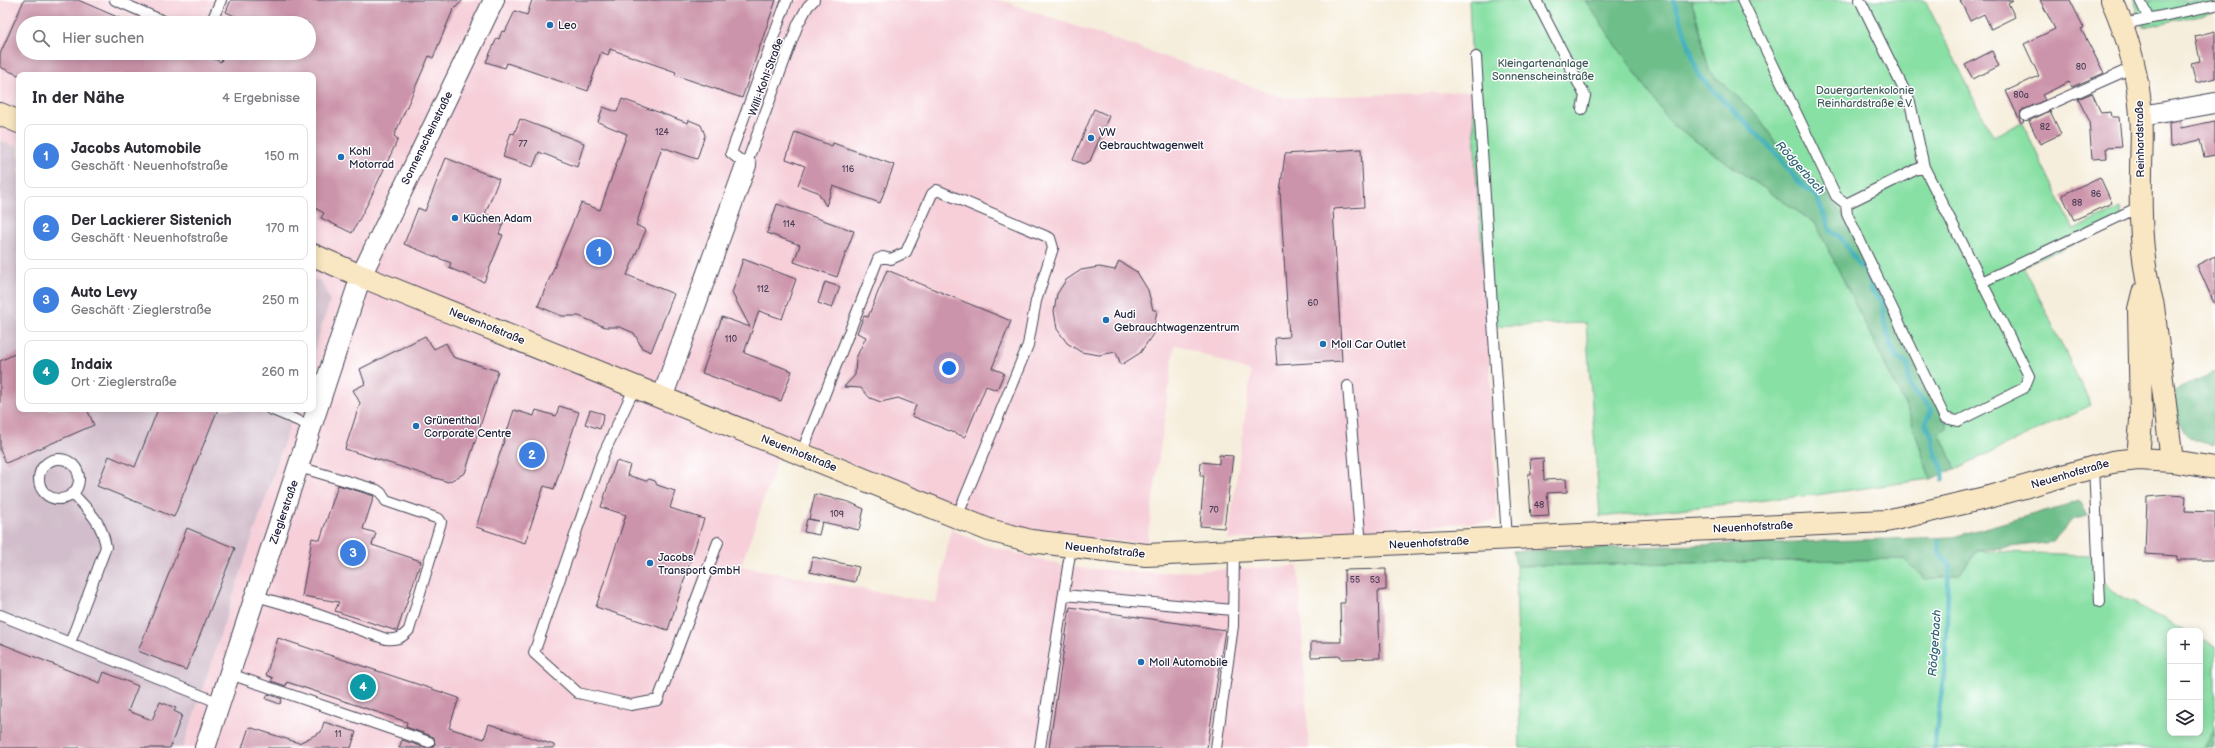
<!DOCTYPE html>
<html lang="de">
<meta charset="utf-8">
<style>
:root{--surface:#fff;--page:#f7f7f7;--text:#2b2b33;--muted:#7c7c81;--line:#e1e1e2;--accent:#7c3aed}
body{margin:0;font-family:"Balsamiq Sans",sans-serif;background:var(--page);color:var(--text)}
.controls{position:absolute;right:12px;bottom:12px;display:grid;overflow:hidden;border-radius:8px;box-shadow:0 2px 10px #0003}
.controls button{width:36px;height:36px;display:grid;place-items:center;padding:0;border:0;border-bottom:1px solid var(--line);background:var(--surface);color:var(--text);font:20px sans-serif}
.you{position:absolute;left:949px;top:368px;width:14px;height:14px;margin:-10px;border:3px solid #fff;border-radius:50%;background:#1a73e8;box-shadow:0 0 0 6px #1a73e833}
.badge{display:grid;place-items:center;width:26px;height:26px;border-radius:50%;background:var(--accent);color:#fff;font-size:13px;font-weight:700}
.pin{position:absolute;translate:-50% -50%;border:2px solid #fff;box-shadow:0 1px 4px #0006}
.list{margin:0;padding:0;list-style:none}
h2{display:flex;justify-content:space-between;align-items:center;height:52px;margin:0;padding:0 16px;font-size:17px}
h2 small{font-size:13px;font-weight:400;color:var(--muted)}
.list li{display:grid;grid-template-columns:26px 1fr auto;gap:12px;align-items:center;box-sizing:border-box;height:64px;margin:0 8px 8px;padding:0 8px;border:1px solid var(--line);border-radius:8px}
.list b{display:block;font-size:15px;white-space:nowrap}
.list p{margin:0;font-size:13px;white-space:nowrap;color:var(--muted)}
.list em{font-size:13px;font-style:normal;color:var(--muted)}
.icon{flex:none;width:22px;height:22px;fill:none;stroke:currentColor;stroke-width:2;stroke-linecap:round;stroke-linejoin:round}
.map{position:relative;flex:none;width:2215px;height:748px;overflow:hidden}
.search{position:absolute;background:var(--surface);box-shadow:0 2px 10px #0003;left:16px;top:16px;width:300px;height:44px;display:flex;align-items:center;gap:10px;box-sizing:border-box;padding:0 14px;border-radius:22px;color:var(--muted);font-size:15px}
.panel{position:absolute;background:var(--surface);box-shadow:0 2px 10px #0003;left:16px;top:72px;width:300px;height:340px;border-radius:8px}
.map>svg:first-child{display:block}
</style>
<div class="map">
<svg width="2215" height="748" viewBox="0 0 2215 748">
<rect width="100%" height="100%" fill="#fff"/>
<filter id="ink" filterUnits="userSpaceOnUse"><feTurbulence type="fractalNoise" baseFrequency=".025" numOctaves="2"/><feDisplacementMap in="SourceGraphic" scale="8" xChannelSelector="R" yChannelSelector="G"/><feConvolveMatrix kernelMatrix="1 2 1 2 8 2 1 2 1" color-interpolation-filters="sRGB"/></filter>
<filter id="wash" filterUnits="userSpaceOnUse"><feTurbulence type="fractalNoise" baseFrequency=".012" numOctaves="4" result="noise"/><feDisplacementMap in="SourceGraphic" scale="16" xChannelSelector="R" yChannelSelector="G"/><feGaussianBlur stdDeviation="0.9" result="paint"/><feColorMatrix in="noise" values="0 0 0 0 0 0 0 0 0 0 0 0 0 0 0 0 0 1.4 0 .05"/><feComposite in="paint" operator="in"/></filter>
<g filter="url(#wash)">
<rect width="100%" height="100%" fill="#f6eedc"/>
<!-- built -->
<path fill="#f6cfd9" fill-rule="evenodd" d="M 0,0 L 1000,0 L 1285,98 L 1474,91 L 1476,171 L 1488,326 L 1497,521 L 1228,540 L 1251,372 L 1175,344 L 1147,543 L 1073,538 L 1023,531 L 958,510 L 786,435 L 741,566 L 936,603 L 951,529 L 985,545 L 1070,567 L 1146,573 L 1298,566 L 1309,748 L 183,748 L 295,409 L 313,409 L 313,353 L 330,301 L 322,282 L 313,278 L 313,75 L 19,75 L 19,148 L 0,140 ZM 23,23 L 309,23 L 309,53 L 23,53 Z"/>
<!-- industrial -->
<path fill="#d1bdcb" d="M 0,140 L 19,148 L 19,409 L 295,409 L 183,748 L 0,748 Z
M 313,278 L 322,282 L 330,301 L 313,353 Z"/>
<!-- green -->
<path fill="#88e0a4" stroke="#558170" d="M 1469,0 L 1585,0 L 1671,124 L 1816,224 L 1909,413 L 1930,479 L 1815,495 L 1600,517 L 1586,323 L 1488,326 L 1476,171 Z
M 1691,0 L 1925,0 L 1993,136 L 2022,123 L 2074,230 L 2120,208 L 2123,222 L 2024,266 L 2091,405 L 1955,469 L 1939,432 L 1948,427 L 1843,214 L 1817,182 L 1779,148 L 1758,116 L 1709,71 L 1697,19 Z
M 2134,0 L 2215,0 L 2215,12 L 2143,27 Z
M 1976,551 L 2089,555 L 2108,589 L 2186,631 L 2170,631 L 2170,733 L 2200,733 L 2200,638 L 2215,646 L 2215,729 L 2204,748 L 1520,748 L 1516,566 L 1904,559 L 1925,579 L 1959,575 Z"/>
<!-- forest -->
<path fill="#6ebe8a" stroke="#487062" d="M 1585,0 L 1691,0 L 1697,19 L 1709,71 L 1758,116 L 1779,148 L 1817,182 L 1843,214 L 1948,428 L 1939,432 L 1955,469 L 1930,479 L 1909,413 L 1816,224 L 1671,124 Z
M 2215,372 L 2215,445 C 2176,439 2179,425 2174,391 Z
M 2080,501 L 2088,516 L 2074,519 L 2053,542 L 1976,551 L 1959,575 L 1925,579 L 1904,559 L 1516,566 L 1513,551 L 1953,537 Z
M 2215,729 L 2215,748 L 2204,748 Z"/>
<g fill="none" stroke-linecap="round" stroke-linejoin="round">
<!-- stream -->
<path stroke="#40b1b9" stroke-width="5" d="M 1674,0 L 1699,76 L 1775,152 L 1796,179 L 1816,196 L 1831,231 L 1842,239 L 1858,264 L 1864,269 L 1871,283 L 1871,290 L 1881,300 L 1884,308 L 1884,324 L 1889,335 L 1891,347 L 1897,357 L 1908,365 L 1909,386 L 1932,410 L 1926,421 L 1926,425 L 1931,434 L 1936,454 L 1943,469 L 1943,480
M 1934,748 L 1945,666 L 1949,566 L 1939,552 L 1939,541"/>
</g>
<g id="blocks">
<!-- building -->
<path fill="#cc94aa" d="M 24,0 L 78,0 L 131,23 L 23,23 L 23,53 L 200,53 L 221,62 L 224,53 L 309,53 L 309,23 L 237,23 L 239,18 L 226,12 L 231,0 L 463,0 L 453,10 L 433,58 L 429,56 L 394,136 L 398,139 L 369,201 L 352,233 L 321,218 L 324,213 L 313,207 L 313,75 L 18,75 L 0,67 L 0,54 Z
M 532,0 L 776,0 L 742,98 L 675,75 L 676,72 L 610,49 L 608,55 L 601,52 L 588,91 L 507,63 L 505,68 L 486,62 L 497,38 L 499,39 L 502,31 L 505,32 L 515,11 L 527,15 Z
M 1960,0 L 2013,0 L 2008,3 L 2015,17 L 1991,29 L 1984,14 L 1970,21 Z
M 2040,0 L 2070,0 L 2084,28 L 2081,29 L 2104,73 L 2072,87 L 2069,82 L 2042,95 L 2045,100 L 2021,111 L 2020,117 L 2024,121 L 2021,123 L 2006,91 L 2039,76 L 2024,44 L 2055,29 Z
M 2215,31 L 2215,78 L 2196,83 L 2191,63 L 2200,61 L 2195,36 Z
M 1992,51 L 1999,66 L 1973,79 L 1965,65 Z
M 2092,93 L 2101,113 L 2111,112 L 2112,117 L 2119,117 L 2122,147 L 2106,148 L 2107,158 L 2092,159 L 2089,120 L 2078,99 Z
M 622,99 L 688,123 L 689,120 L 701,125 L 705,135 L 697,159 L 662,147 L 636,225 L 646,230 L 627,275 L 674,294 L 651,352 L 642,348 L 634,333 L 620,327 L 605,327 L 579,316 L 562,316 L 538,306 L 581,203 L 600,210 L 627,134 L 598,122 L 603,107 L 617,112 Z
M 1094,109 L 1109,116 L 1090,161 L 1083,164 L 1073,160 Z
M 2050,111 L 2061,134 L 2040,144 L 2029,121 Z
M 520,119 L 584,143 L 577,167 L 539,152 L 533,167 L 503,157 L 511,133 L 514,134 Z
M 2180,121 L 2181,128 L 2215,121 L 2215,155 L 2204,157 L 2200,140 L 2170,147 L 2169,123 Z
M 795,132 L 832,146 L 833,143 L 894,165 L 880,203 L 833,186 L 826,206 L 818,192 L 798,185 L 805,166 L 786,159 Z
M 1361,149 L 1364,207 L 1333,209 L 1342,361 L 1277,365 L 1275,338 L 1289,337 L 1280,192 L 1285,154 Z
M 446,158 L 499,179 L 485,214 L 504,221 L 499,234 L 503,235 L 484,282 L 449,268 L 451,263 L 404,244 L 418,208 L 425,211 Z
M 2100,177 L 2112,203 L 2074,220 L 2062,195 Z
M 777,204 L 854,231 L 837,277 L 794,262 L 800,245 L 767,233 Z
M 2215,256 L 2215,305 L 2197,265 Z
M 743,259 L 796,279 L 782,319 L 759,311 L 744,353 L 792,371 L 781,401 L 702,373 L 722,317 L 750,327 L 732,293 Z
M 1119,261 L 1137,272 L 1148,290 L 1153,310 L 1157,310 L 1153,334 L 1140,353 L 1121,365 L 1116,352 L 1099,355 L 1081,352 L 1067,343 L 1057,329 L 1054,311 L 1057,294 L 1066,280 L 1081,270 L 1099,267 L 1115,270 Z
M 887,270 L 1011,321 L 992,368 L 1004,373 L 997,390 L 986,386 L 965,437 L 912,416 L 916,405 L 898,398 L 881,402 L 870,398 L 861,388 L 844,387 L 855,375 L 856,358 L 866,337 L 857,333 L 864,316 L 868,317 Z
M 825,282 L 840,287 L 832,308 L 818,303 Z
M 425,336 L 434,349 L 446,343 L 453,357 L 498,371 L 465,473 L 448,482 L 345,449 L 360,403 L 353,390 L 365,384 L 360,369 Z
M 19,352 L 19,409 L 87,409 L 94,425 L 6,463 L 0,450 L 0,361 Z
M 559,406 L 579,412 L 554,489 L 544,486 L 525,543 L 476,527 L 514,410 L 534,416 L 536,410 L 556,416 Z
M 158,409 L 218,409 L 174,517 L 97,486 L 109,456 L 135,467 Z
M 590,410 L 604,414 L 600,429 L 585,424 Z
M 1219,455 L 1233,456 L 1224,528 L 1200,526 L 1204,476 L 1200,476 L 1201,462 L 1219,464 Z
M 1543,458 L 1544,480 L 1566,479 L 1567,492 L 1547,493 L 1549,516 L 1531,517 L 1528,474 L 1531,474 L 1530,459 Z
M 616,461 L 630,465 L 627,475 L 646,481 L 649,479 L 655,481 L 657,485 L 675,491 L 670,508 L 704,519 L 668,630 L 596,607 L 626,515 L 601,507 Z
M 338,485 L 374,496 L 363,529 L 376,533 L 372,545 L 421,561 L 397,631 L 335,611 L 339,602 L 302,596 L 312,538 L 320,540 Z
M 815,494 L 849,502 L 864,509 L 859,530 L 822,522 L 819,535 L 804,532 L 807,519 L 819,521 L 809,519 Z
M 2170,495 L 2186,496 L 2185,511 L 2215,512 L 2215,560 L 2177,560 L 2177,556 L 2145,554 L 2147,497 Z
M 187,528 L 235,548 L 186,670 L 138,651 Z
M 813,557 L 859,567 L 855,582 L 810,572 Z
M 1386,569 L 1386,590 L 1378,591 L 1380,658 L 1341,659 L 1341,656 L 1311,657 L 1311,642 L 1341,642 L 1340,603 L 1345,603 L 1344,570 Z
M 1070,607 L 1225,630 L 1207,748 L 1049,748 Z
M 278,638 L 459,698 L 449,728 L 484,739 L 489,724 L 554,745 L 554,748 L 431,748 L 435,744 L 434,737 L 406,727 L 407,722 L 287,682 L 286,686 L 271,681 L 273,678 L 266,675 Z
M 0,643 L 100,683 L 104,672 L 138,686 L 128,711 L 152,720 L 160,702 L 176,708 L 174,711 L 182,715 L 170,748 L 0,748 Z
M 268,694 L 282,699 L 280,704 L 266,699 Z
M 324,722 L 356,732 L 351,748 L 242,748 L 249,727 L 299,743 L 321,732 Z
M 402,740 L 426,748 L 399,748 Z"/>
</g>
</g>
<g filter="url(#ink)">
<use href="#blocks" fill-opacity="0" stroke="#424153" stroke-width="1"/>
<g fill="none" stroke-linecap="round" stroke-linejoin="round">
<defs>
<path id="lane" d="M 115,0 L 168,23
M 787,0 L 731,153 L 746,165 L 798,24 L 808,6 L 814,0
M 1536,0 L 1585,96 L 1582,109
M 1742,0 L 1836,196 L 1846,204 L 1847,214 L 1945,418 L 1958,421 L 2024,388 L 2029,376 L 1924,167 L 1910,102 L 1860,0
M 2140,0 L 2149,19
M 211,23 L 221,0
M 2123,24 L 2215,5
M 1476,57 L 1507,539
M 2026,115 L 2134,67
M 1846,204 L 1915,170 L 1924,167
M 1982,282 L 2141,206
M 1348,386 L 1361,546
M 635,387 L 603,455 L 534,653 L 578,693 L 631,705 L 658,700 L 718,542
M 270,409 L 311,426
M 801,454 L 878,259 L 883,257 L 891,259 L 906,252 L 932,194 L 937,190 L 1050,238 L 1053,248 L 1036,301 L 1028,345 L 957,517
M39 479a20 20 0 1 1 40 0a20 20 0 1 1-40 0Z
M 2094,466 L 2100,602
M 1064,595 L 1233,610
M 256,596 L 305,610 L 386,639 C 397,640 402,638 409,630 L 441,522 L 439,519 L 386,501 L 381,493 L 377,490 L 299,467
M 0,615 L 220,703
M 70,643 L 106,547 C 102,522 90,512 73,494
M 230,674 L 429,742
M 1040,748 L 1071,547
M 1216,748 L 1233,626 L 1234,552"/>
<path id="street" d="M 2142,116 L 2215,103
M 662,398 L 746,165
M 205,748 L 361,276 L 494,0"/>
<path id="secondary" d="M 2112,0 C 2128,36 2138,75 2141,115 C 2143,133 2141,153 2141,172 C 2140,217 2141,262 2153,306 L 2172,461
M 0,114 L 19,122
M 313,255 L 361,276 L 989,530 L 1031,541 L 1146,555 L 1886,521 L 1985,498 L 2112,462 L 2138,459 L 2172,461 L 2215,468
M 2138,459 L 2141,420 L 2139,309 L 2143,293"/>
</defs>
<!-- lane casing -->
<use href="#lane" stroke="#424153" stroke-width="12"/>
<!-- street casing -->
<use href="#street" stroke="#424153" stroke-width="22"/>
<!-- secondary casing -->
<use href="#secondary" stroke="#424153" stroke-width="24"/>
<!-- lane -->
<use href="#lane" stroke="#fff" stroke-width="10"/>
<!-- street -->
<use href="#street" stroke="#fff" stroke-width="20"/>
<!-- secondary -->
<use href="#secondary" stroke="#f9e7c3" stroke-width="22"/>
</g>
</g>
<!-- markers -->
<g fill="#1f6fb2" stroke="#fff" stroke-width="1.5">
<circle cx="550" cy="25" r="4"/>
<circle cx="1091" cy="138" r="4"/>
<circle cx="341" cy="157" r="4"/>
<circle cx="455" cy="218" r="4"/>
<circle cx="1106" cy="320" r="4"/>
<circle cx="1323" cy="344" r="4"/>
<circle cx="416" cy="426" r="4"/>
<circle cx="650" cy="563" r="4"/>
<circle cx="1141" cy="662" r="4"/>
</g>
<g text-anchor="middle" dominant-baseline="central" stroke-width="3" stroke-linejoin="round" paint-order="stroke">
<!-- number labels -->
<g font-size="9" fill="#4c3e57">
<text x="2081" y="67">80</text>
<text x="2021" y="95">80a</text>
<text x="2045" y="127">82</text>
<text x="662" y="132">124</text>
<text x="523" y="144">77</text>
<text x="848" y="169">116</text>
<text x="2096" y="194">86</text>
<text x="2077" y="203">88</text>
<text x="789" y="224">114</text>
<text x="763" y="289">112</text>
<text x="1313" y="303">60</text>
<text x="731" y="339">110</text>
<text x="1539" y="505">48</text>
<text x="1214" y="510">70</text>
<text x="837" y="514">109</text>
<text x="1355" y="580">55</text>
<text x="1375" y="580">53</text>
<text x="338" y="734">11</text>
</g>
<!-- poi labels -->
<g font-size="11" fill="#22223b" stroke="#fff" text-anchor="start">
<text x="558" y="25">Leo</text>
<text x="1099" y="132">VW<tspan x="1099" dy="13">Gebrauchtwagenwelt</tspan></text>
<text x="349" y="151">Kohl<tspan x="349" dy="13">Motorrad</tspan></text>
<text x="463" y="218">Küchen Adam</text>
<text x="1114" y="314">Audi<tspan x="1114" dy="13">Gebrauchtwagenzentrum</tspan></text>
<text x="1331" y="344">Moll Car Outlet</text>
<text x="424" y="420">Grünenthal<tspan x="424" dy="13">Corporate Centre</tspan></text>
<text x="658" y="557">Jacobs<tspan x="658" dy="13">Transport GmbH</tspan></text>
<text x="1149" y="662">Moll Automobile</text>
</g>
<!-- park labels -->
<g font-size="11" fill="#415b5a" stroke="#fff">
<text x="1543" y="63">Kleingartenanlage<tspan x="1543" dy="13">Sonnenscheinstraße</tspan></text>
<text x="1865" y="90">Dauergartenkolonie<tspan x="1865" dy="13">Reinhardstraße e.V.</tspan></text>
</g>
<!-- street labels -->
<g font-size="11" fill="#22223b" stroke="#fff">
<text transform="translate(766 77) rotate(-70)">Willi-Kohl-Straße</text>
<text transform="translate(427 138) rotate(-64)">Sonnenscheinstraße</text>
<text transform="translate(2140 139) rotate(-91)">Reinhardstraße</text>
<text transform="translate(487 326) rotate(22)">Neuenhofstraße</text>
<text transform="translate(799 453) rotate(22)">Neuenhofstraße</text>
<text transform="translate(2070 474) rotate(-16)">Neuenhofstraße</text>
<text transform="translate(284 512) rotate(-71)">Zieglerstraße</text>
<text transform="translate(1753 527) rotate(-3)">Neuenhofstraße</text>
<text transform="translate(1429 543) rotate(-3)">Neuenhofstraße</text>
<text transform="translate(1105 550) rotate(6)">Neuenhofstraße</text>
</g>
<!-- water labels -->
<g font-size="12" font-style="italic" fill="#306274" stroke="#fff">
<text transform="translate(1800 168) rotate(48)">Rödgerbach</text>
<text transform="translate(1935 643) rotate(-86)">Rödgerbach</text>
</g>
</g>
</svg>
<div class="controls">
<button>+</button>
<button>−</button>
<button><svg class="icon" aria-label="layers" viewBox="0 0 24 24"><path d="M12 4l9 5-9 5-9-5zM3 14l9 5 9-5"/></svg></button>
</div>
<div class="you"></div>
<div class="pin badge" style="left:599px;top:252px;background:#3f7fe0">1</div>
<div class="pin badge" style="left:532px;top:455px;background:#3f7fe0">2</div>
<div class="pin badge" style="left:353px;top:553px;background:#3f7fe0">3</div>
<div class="pin badge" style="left:363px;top:687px;background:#0f9aa8">4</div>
<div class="search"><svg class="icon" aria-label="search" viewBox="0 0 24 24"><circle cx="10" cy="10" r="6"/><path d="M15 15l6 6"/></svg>Hier suchen</div>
<section class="panel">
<h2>In der Nähe<small>4 Ergebnisse</small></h2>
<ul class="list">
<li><span class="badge" style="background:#3f7fe0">1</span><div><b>Jacobs Automobile</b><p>Geschäft · Neuenhofstraße</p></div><em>150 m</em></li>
<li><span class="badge" style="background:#3f7fe0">2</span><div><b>Der Lackierer Sistenich</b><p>Geschäft · Neuenhofstraße</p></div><em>170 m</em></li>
<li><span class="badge" style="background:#3f7fe0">3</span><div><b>Auto Levy</b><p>Geschäft · Zieglerstraße</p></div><em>250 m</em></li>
<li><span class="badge" style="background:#0f9aa8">4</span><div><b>Indaix</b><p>Ort · Zieglerstraße</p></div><em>260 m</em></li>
</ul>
</section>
</div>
